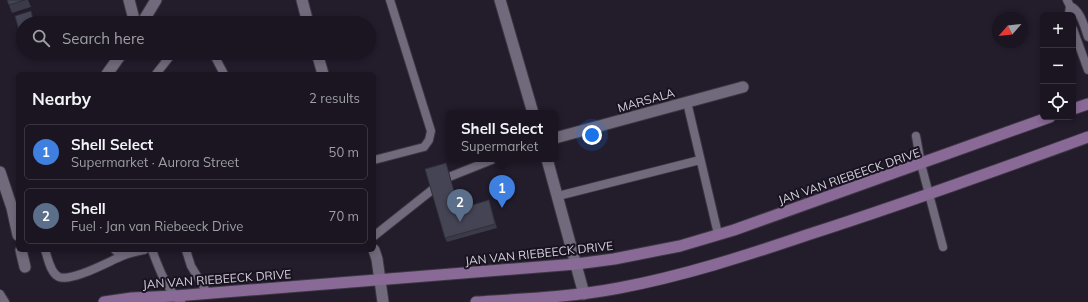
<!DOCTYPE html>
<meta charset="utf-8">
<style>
:root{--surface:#1a1520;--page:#27222d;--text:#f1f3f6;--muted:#9f9fa5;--line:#38343e;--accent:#55cae0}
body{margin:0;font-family:Mulish,sans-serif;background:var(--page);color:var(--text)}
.controls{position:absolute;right:12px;top:12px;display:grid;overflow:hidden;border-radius:6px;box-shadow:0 2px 6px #0003}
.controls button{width:36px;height:36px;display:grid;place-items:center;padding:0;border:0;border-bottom:1px solid var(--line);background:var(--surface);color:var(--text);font:20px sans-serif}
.compass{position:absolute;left:992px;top:12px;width:36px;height:36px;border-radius:50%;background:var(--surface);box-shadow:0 2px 6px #0003;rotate:242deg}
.you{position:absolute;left:592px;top:135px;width:14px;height:14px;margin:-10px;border:3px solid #fff;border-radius:50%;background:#1a73e8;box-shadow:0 0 0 6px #1a73e833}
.badge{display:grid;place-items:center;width:26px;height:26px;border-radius:50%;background:var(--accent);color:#fff;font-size:13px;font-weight:700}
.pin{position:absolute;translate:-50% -33px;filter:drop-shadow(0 1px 2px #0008)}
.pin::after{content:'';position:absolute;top:21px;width:14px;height:12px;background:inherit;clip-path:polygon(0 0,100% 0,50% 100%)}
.popup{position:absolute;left:446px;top:110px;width:112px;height:52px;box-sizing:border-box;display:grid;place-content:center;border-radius:6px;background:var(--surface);filter:drop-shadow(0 1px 3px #0005);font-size:13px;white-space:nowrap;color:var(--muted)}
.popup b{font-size:15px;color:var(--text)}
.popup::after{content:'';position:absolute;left:50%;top:100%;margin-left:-8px;border:8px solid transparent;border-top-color:var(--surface)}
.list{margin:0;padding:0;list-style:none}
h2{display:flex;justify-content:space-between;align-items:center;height:52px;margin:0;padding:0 16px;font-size:17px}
h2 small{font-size:13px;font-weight:400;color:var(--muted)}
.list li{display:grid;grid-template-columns:26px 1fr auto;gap:12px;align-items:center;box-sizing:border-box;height:56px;margin:0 8px 8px;padding:0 8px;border:1px solid var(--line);border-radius:6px}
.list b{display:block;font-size:15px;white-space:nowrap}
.list p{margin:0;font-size:13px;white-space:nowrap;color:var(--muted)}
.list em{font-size:13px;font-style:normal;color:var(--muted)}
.icon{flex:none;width:22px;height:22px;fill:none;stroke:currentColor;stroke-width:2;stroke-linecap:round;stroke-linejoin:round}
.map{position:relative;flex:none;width:1088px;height:302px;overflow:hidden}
.search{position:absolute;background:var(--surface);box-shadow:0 2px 6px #0003;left:16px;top:16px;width:360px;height:44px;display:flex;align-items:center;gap:10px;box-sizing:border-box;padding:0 14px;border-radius:22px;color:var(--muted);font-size:15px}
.panel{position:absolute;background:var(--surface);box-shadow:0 2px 6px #0003;left:16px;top:72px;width:360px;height:180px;border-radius:6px}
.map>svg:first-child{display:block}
</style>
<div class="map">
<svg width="1088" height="302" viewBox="0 0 1088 302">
<rect width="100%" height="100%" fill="#221c2b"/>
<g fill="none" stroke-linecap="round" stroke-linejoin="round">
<defs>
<path id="service" d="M 1067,0 L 1070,6 L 1069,15
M 1070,6 C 1081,11 1084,26 1088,37
M 1073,29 L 1088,70
M 213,53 L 224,74
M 156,74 L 171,55 L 175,53
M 687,102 L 718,234
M 916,136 L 921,164 L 943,247
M 374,160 L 424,147 L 429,140 L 431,131 L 390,0
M 449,177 L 494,159
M 558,196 L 700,160
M 374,236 L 432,190
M 45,250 C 48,258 50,273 59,277 C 72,282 108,262 120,257 C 128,253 136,252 144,250
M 115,250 L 121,256
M 152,250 C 159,269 166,288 181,302
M 186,250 L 191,266 L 208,294
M 0,294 L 5,302"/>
<path id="minor" d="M 129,0 L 135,23
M 302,0 L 308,23
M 500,0 L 533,113
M 142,23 L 156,0
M 317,53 L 323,74
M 107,74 L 122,53
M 555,138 L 743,87
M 547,159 L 584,294
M 0,172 L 12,208 L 18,235
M 21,250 L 25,267
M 374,250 L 377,259 L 383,302"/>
<path id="secondary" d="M 1073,109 L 1088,104
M 104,302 L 132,298 L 175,296 L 576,264 L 614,259 L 680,246 L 734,230 L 1050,117
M 476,302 C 524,299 572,297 619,288 C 683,276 745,256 807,235 C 901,205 995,171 1088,137"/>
</defs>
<!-- service casing -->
<use href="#service" stroke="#3c3743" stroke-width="10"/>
<!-- minor casing -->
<use href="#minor" stroke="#3c3743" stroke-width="13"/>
<!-- secondary casing -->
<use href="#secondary" stroke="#3c3743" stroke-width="13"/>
<!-- service -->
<use href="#service" stroke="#716a7c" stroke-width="8"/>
<!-- minor -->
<use href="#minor" stroke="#716a7c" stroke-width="11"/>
<!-- secondary -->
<use href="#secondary" stroke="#896996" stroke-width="11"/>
</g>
<!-- wall -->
<path fill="#3a3a49" d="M 7,0 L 28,0 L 31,7 L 12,13 Z
M 15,16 L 23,23 L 23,34 L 21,35 Z
M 446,163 L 459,209 L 489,200 L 497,228 L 447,242 L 445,238 Z"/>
<!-- building -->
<path fill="#445" stroke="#30303c" d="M 7,0 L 25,0 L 9,5 Z
M 31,11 L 34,23 L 23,23 L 23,29 L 19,30 L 15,16 Z
M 446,163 L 459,209 L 489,200 L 495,224 L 445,238 L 425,169 Z"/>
<g text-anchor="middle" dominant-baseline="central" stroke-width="4" stroke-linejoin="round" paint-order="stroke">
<!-- street labels -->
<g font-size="12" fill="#d4d0da" stroke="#191321">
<text transform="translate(646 100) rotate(-16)">MARSALA</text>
<text transform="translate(849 176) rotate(-19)">JAN VAN RIEBEECK DRIVE</text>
<text transform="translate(539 253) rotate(-6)">JAN VAN RIEBEECK DRIVE</text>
<text transform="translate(217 279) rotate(-4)">JAN VAN RIEBEECK DRIVE</text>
</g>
</g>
</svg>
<div class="controls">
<button>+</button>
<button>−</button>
<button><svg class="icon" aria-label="locate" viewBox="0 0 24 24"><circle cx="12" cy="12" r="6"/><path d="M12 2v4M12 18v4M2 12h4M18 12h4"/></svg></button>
</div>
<svg class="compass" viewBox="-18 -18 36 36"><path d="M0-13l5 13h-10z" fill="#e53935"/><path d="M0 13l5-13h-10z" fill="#9f9fa5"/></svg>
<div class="you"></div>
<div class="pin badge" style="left:502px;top:208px;background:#3f7fe0">1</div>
<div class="popup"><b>Shell Select</b>Supermarket</div>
<div class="pin badge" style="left:460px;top:222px;background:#5c6f8a">2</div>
<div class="search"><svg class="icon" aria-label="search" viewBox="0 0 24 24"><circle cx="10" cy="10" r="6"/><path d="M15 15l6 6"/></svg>Search here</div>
<section class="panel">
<h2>Nearby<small>2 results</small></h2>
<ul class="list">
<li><span class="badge" style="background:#3f7fe0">1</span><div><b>Shell Select</b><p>Supermarket · Aurora Street</p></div><em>50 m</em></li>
<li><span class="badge" style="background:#5c6f8a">2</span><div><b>Shell</b><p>Fuel · Jan van Riebeeck Drive</p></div><em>70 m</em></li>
</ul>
</section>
</div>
